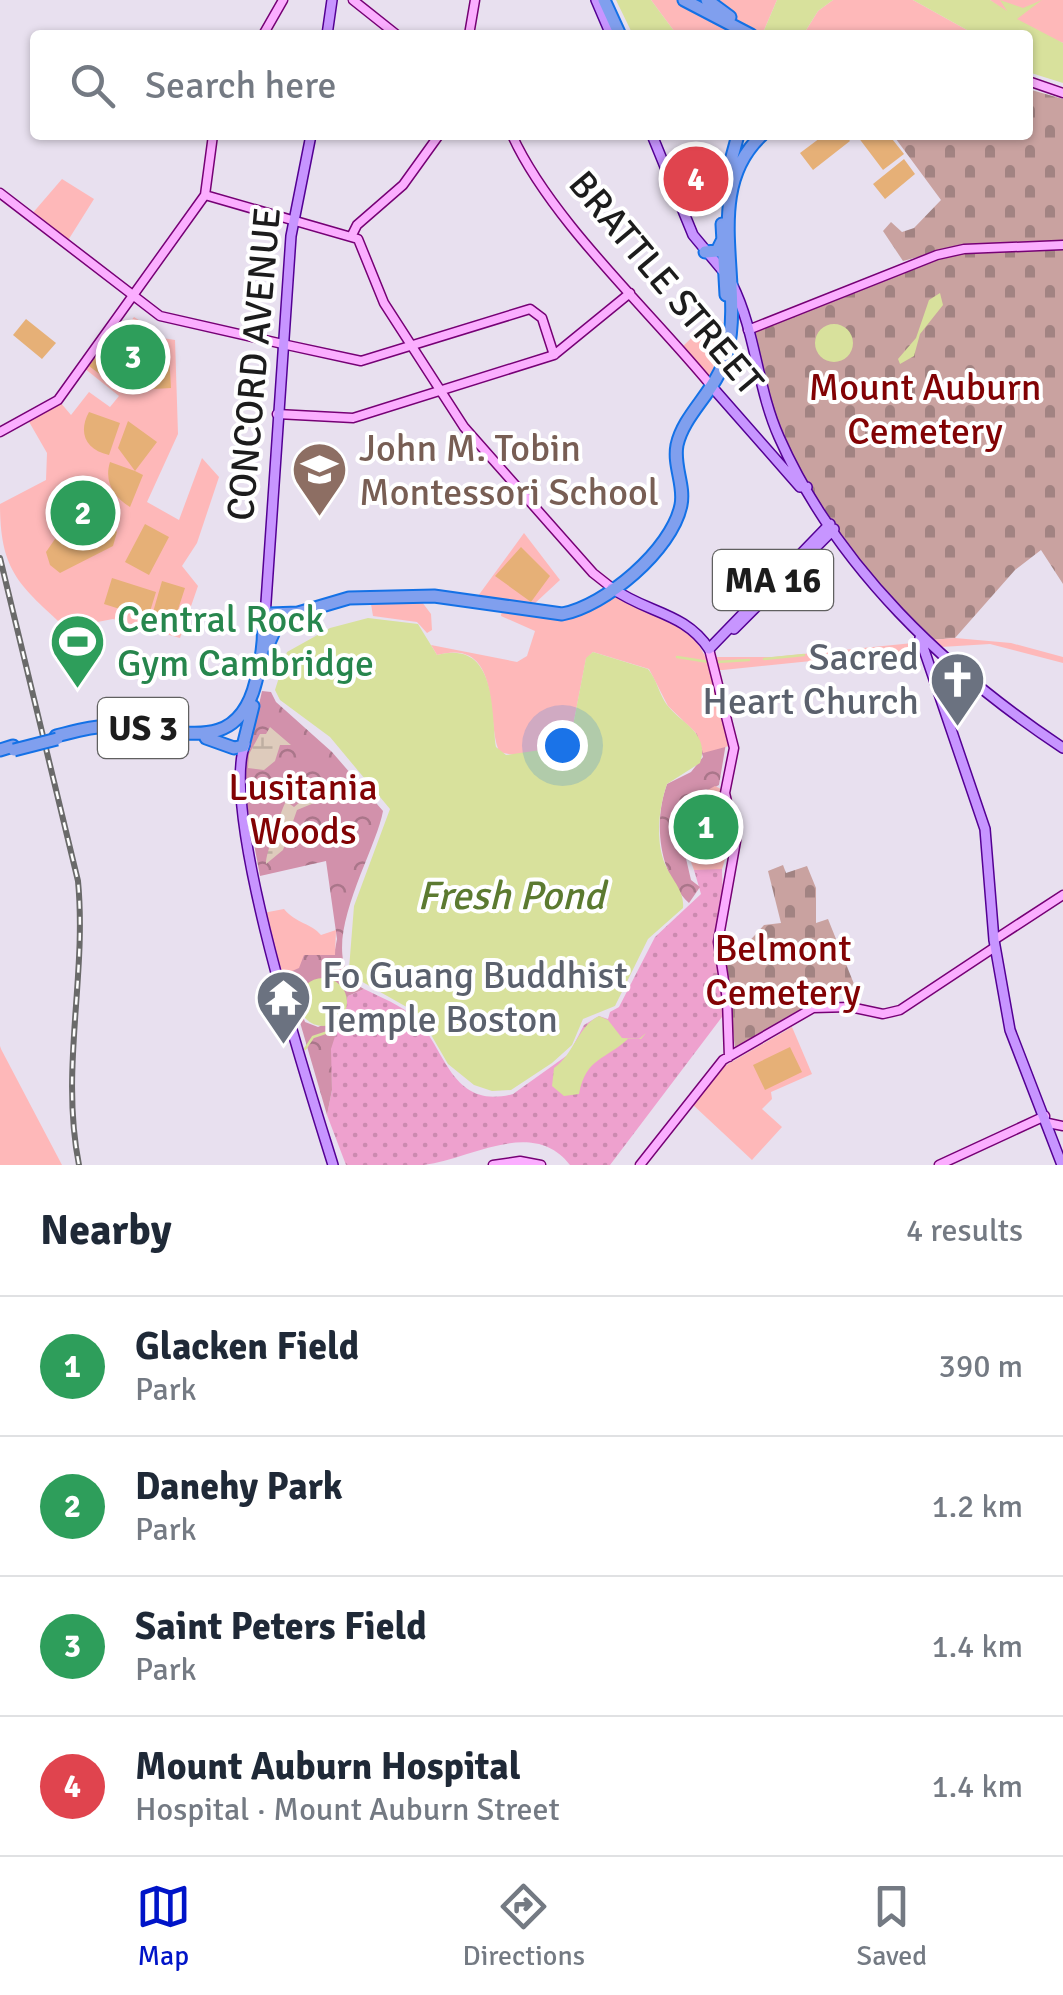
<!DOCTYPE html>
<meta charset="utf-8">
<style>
:root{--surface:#fff;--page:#f2f2f3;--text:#1f2937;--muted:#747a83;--line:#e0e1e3;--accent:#0014c8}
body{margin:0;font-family:Signika,sans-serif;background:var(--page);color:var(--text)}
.you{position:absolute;left:562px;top:745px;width:35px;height:35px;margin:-25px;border:8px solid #fff;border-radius:50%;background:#1a73e8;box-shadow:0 0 0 15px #1a73e833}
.badge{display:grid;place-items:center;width:65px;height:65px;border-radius:50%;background:var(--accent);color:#fff;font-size:32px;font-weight:700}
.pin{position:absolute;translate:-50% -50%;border:5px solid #fff;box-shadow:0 2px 10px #0006}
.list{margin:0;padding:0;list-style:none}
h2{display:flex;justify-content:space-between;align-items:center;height:130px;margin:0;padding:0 40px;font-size:42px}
h2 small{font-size:32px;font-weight:400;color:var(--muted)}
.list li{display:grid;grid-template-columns:65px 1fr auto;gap:30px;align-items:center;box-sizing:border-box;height:140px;padding:0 40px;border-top:2px solid var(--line)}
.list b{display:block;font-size:38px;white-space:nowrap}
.list p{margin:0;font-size:32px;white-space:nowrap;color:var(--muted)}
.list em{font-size:32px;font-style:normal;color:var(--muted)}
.icon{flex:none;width:55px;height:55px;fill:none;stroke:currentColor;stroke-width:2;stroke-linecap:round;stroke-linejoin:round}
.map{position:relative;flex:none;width:1063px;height:1165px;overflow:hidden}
.search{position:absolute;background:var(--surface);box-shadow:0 2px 8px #0004;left:30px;right:30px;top:30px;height:110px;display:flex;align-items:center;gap:25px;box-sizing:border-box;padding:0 35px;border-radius:10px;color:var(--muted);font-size:38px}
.sheet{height:690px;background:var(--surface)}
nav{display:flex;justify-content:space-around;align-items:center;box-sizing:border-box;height:140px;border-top:2px solid var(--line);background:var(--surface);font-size:28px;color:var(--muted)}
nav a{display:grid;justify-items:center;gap:5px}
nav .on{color:var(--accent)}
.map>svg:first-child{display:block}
</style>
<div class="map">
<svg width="1063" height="1165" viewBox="0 0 1063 1165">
<defs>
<pattern id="grass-dots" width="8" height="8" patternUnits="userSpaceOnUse" patternTransform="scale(2.5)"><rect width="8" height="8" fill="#eea1ce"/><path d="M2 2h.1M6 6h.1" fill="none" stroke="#cc8ab0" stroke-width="1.8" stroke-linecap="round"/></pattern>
<pattern id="forest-crowns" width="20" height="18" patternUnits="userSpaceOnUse" patternTransform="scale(2.5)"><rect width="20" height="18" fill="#d291ab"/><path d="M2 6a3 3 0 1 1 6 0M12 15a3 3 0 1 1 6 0" fill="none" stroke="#aa768a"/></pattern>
<pattern id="wetland-marsh" width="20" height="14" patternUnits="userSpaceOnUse" patternTransform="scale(2.5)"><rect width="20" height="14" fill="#decbbc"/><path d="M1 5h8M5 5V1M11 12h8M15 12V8" fill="none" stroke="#beaea1"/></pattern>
<pattern id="cemetery-stones" width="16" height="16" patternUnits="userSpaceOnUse" patternTransform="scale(2.5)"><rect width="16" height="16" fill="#c9a2a0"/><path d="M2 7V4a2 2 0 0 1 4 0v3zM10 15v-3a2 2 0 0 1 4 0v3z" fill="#a28382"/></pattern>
</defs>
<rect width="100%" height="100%" fill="#e8e0ef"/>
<!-- grass -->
<path fill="url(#grass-dots)" d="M 701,869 L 722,869 L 723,909 L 715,939 L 725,1013 L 610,1165 L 570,1165 C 533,1117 471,1159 424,1165 C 399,1165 371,1165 346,1165 L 327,1115 L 332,1090 L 330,1049 L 348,996 L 364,989 C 382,998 406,1007 419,1022 C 446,1052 453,1110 513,1094 L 569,1054 L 584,1025 L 599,1016 L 608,1019 L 610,1012 L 619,1007 L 655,937 L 701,894 L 694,870 Z"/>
<!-- forest -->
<path fill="url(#forest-crowns)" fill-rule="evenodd" d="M 262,691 L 271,692 L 276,702 L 332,752 L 383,811 C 376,854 308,959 364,989 L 348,996 L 331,1049 L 332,1090 L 327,1115 L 290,988 L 291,971 L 303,955 L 334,955 L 337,939 L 326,861 L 260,876 L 242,779 ZM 324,976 C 344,987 345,994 342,1016 L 318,1027 L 305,1022 L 300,1008 Z
M 694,713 L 726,743 L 719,785 L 702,794 L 680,833 L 691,880 L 700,887 L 689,903 C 659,874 653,823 667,784 L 691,772 L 703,757 L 695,730 L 683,720 Z"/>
<!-- wetland -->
<path fill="url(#wetland-marsh)" d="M 270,727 L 291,745 L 280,745 L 275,761 L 264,770 L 248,768 L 249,754 L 260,734 L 266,734 Z
M 306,797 L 314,803 L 297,810 L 283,850 L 266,864 C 265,856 281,811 286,801 L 294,807 Z"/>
<!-- cemetery -->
<path fill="url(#cemetery-stones)" d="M 1028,89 L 1063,99 L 1063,243 L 962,245 L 903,261 L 883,231 L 891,222 L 902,232 L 914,228 L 941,200 L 893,135 L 1028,135 Z
M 1063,248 L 1063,584 L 1041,550 L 1015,570 L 955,638 L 931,640 C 877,587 805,500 780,428 C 769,396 762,363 754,331 L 903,270 L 957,254 Z
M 783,865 L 786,873 L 807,866 L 816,888 L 816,923 L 828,919 L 856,989 L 830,993 L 831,1003 L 807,1006 L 735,1048 L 725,968 L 731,948 L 745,946 L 764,925 L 781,923 L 768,871 Z"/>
<!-- park -->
<path fill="#feb8b9" d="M 651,0 L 777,0 L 762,35 L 677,35 Z
M 833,0 L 913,0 L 976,35 L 803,35 L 818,11 Z
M 990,0 L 1063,0 L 1063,43 L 1027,28 Z
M 62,179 L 94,199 L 67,242 L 31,215 Z
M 134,317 L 154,330 L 150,336 L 175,340 L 178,434 L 147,502 L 179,520 L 202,458 L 219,477 L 197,543 L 182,566 L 198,586 L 180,638 L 113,619 L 66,628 C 19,585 0,571 0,504 L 46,480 L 47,453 L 28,420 L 60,402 L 71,415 L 89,392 L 110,407 L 119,396 L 84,368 L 116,326 L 123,331 Z
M 723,322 L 711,378 L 682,347 L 702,328 Z
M 524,533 L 560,580 L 533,605 L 478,596 Z
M 613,593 C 632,606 651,610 671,620 C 715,641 718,704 729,746 L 703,753 L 697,734 L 668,706 L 649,669 L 593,652 L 586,659 L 571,736 C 556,751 520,759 500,752 C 485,726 505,636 437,655 L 431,645 L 517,662 L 527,656 L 535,631 L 501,616 L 502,608 L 555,618 Z
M 422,602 L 431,614 L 432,630 L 427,633 L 417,622 L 373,616 L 371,604 Z
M 955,638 L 1011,643 L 1063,657 L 1063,663 L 990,644 L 941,647 L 931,640 Z
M 913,643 L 919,650 L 723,670 L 719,670 L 715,657 L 773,657 Z
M 715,786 L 721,789 L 732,837 L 722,869 L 694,870 L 680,833 C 685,814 697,794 715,786 Z
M 284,909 C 297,924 311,923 321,935 L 336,930 L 335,955 L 304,955 L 299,968 L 292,971 L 285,998 L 263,913 Z
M 792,1027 L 812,1074 L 771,1092 L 772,1099 L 762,1109 L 782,1127 L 752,1160 L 692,1104 L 723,1067 Z
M 0,1046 L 1,1049 L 62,1165 L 0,1165 Z"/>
<!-- pitch -->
<path fill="#e6b077" d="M 824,135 L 845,135 L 850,141 L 813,170 L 800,153 Z
M 860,135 L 889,135 L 904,154 L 883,170 L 858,137 Z
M 904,159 L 915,174 L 885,199 L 873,184 Z
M 26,319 L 56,343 L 42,359 L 13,335 Z
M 116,330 C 138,347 142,371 126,394 L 89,366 Z
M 169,353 L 171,388 L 136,390 L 145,362 Z
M 89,412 L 120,423 L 109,455 C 85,450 78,432 89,412 Z
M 128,421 L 157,442 L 135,471 L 143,475 L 130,507 C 113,497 104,481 110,462 L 135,471 L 118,448 Z
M 102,515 L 117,532 L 113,546 L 60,573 L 50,565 L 46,552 L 55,539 Z
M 145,524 L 169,537 L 149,575 L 125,562 Z
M 521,547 L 550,576 L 531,602 L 495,576 Z
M 112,578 L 156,592 L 148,618 L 104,604 Z
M 162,581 L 185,588 L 173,625 L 151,619 Z
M 705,808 L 722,811 L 720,838 L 711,837 L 713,850 L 686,852 L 688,823 L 695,824 L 694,811 Z
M 790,1047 L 802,1072 L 765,1090 L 753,1065 Z"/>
<!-- water -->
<path fill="#d8e19c" d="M 616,0 L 651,0 L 677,35 L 633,35 Z
M 777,0 L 833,0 L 818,11 L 803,35 L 762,35 Z
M 913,0 L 990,0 L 1007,11 L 1000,0 L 1023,8 L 1042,0 L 1017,19 L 1063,43 L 1063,83 L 1028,72 L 1028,35 L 976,35 Z
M 940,293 L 943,305 L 920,334 L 914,356 L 900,364 L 898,359 L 916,338 L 929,300 Z
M815 343a19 19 0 1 1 38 0a19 19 0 1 1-38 0Z
M 368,618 L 418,624 L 437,655 C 497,639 491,710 496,747 L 506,755 L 554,748 L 571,736 L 586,658 L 593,652 L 648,669 C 657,680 659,694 667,705 C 683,725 710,733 700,763 L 667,784 C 659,807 655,840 665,864 C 671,879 685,891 683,908 L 648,939 L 615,1006 L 583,1019 L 572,1045 L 552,1063 L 511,1090 L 492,1091 L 474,1085 L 448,1064 L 419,1014 L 359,980 L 349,969 L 354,906 L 390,809 L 330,737 L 280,700 L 275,690 L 287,652 L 330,628 Z
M299 1002a24 24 0 1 1 48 0a24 24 0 1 1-48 0Z
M 599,1016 L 608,1020 L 622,1038 L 639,1039 L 646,1033 L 641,1039 L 629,1038 C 606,1060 586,1057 579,1094 L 564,1096 L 552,1086 L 554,1068 C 574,1054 578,1026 599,1016 Z"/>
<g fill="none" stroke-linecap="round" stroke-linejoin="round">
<!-- stream -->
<path stroke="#d8e19c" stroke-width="2.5" d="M 677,657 L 709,662
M 764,659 L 804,655
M 717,662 L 749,660
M 305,1049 L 313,1037 L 328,1032 L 327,1024"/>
<defs>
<path id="secondary" d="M 353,0 L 397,35
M 263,35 L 283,0
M 469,35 L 475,0
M 1028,81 L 1063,93
M 512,135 C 551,221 652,313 713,388
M 0,193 L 160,316 L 287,345 L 361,361 L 530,309 L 542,318 L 554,355
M 205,195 L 358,239 L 384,303 L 464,427 L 593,573 L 612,588
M 205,195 L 213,135
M 352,235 L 357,225 L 403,185 L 439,135
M 748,330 L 937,255 L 964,249 L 1063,245
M 277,414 L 353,418 L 554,355 L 630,293
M 0,432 L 58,400 L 205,195
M 709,649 L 734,748 L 725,793 L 736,841 L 718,942 L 727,1000 L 729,1057
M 994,940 L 1063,895
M 1048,1123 L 1063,1126
M 493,1165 L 520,1161 L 541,1165
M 640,1165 L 723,1060 L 813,1008 L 850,1007 L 883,1014 L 900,1010 L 995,947
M 939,1165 L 1045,1116"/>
<path id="primary" d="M 596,0 L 611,35
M 327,35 L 332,0
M 652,135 L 693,235 L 723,271
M 732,284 C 756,332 757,388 779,437 C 837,568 947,671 1063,748
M 713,388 L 800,487 L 807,487
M 612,588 C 646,613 685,612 709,649
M 265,617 L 291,236 L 311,135
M 734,629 L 834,529
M 920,638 L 985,829 L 994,940 L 1010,1030 L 1062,1165
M 709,649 L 830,524
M 245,744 C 219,812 309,1087 333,1165"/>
<path id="highway" d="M 604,0 L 620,35
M 684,0 L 751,35
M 707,0 L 730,17
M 727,175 L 738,135
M 722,224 L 726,295
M 705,252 L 717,251 L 722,241
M 268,645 L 276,627 L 295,615
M 56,736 C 76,731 96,725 117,726 C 177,727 237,759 256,681 C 261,660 265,641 263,620 L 269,614 L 298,613 L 349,598 L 434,596 L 562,614 C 605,606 672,550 681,505 C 685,485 673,466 677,445 C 684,413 717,391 727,353 C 745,281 701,191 762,135
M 206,738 L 234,748 L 243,746 L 253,706
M 0,750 L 13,746"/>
</defs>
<!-- secondary casing -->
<use href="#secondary" stroke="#760075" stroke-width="11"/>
<!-- primary casing -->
<use href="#primary" stroke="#540094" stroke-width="12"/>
<!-- highway casing -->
<use href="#highway" stroke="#1471e6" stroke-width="15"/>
<!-- secondary -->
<use href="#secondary" stroke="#fbaeff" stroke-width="8"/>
<!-- primary -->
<use href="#primary" stroke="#c795ff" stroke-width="9"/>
<!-- highway -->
<use href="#highway" stroke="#809fee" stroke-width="11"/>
<defs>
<path id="rail" d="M 0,558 L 78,881 C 87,977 60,1069 79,1165"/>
</defs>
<!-- rail casing -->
<use href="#rail" stroke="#6a6a6a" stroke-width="6"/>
<!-- rail -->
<use href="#rail" stroke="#fff" stroke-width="2.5" stroke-dasharray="8" stroke-linecap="butt"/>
<defs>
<path id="highway-bridge" d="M 14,750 L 57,739"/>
</defs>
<!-- highway-bridge casing -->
<use href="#highway-bridge" stroke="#1471e6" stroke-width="15" stroke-linecap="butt"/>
<!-- highway-bridge -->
<use href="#highway-bridge" stroke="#809fee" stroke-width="11"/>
</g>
<!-- icons -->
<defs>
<symbol id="school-pin" viewBox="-11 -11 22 30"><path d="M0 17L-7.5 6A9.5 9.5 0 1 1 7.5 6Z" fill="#8d6e63" stroke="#fff"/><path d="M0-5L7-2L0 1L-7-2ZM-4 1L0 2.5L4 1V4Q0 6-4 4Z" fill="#fff"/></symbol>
<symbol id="stadium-pin" viewBox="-11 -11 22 30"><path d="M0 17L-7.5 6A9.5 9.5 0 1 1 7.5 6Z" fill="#2e9e5b" stroke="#fff"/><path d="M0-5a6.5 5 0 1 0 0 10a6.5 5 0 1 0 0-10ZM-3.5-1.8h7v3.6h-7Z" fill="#fff"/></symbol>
<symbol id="church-pin" viewBox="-11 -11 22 30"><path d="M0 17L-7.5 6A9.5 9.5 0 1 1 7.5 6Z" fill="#6b7280" stroke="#fff"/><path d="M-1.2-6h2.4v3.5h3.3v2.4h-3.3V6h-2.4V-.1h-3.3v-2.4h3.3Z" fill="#fff"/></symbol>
<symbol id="temple-pin" viewBox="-11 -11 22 30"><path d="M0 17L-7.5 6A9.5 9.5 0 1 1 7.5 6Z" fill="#6b7280" stroke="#fff"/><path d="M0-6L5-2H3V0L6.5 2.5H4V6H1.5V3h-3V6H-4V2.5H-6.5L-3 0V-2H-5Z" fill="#fff"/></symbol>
</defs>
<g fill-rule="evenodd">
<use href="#school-pin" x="288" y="438" width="63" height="86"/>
<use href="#stadium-pin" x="46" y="610" width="63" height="86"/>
<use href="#church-pin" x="926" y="648" width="63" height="86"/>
<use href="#temple-pin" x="252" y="966" width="63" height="86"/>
</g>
<g text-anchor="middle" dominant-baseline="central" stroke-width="8" stroke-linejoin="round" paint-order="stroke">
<!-- shield labels -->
<g fill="#fff" stroke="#606060" stroke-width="2.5">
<rect x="713" y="550" width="120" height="60" rx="8"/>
<rect x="98" y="698" width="90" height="60" rx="8"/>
</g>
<g font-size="35" font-weight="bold" fill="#1c1c1c">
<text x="773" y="580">MA 16</text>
<text x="143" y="728">US 3</text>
</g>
<!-- street labels -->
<g font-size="38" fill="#1c1c1c" stroke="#fff">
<text transform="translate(666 283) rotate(50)">BRATTLE STREET</text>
<text transform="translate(254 364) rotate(-85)">CONCORD AVENUE</text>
</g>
<!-- park labels -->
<g font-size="38" fill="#820204" stroke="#fff">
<text x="925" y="387">Mount Auburn<tspan x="925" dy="44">Cemetery</tspan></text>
<text x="303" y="787">Lusitania<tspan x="303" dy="44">Woods</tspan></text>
<text x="783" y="948">Belmont<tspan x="783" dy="44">Cemetery</tspan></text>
</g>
<!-- education labels -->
<g font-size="38" fill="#785e54" stroke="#fff" text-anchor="start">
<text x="359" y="448">John M. Tobin<tspan x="359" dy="44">Montessori School</tspan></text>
</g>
<!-- leisure labels -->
<g font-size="38" fill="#27864d" stroke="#fff" text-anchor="start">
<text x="117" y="619">Central Rock<tspan x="117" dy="44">Gym Cambridge</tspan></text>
</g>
<!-- worship labels -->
<g font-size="38" fill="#5b616d" stroke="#fff" text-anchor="end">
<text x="919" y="657">Sacred<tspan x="919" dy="44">Heart Church</tspan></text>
<text x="322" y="975" text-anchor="start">Fo Guang Buddhist<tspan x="322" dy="44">Temple Boston</tspan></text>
</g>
<!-- water labels -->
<g font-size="40" font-style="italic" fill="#5c7a30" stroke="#fff">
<text x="511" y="896">Fresh Pond</text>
</g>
</g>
</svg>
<div class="you"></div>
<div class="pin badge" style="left:706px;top:827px;background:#2e9e5b">1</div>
<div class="pin badge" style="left:83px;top:513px;background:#2e9e5b">2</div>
<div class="pin badge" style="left:133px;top:357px;background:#2e9e5b">3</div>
<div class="pin badge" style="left:696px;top:179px;background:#e0444e">4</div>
<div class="search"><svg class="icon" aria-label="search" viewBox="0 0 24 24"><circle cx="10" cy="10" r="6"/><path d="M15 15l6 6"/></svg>Search here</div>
</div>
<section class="sheet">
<h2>Nearby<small>4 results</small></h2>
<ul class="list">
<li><span class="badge" style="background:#2e9e5b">1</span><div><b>Glacken Field</b><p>Park</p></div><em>390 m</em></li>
<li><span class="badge" style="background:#2e9e5b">2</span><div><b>Danehy Park</b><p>Park</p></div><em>1.2 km</em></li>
<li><span class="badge" style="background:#2e9e5b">3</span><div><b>Saint Peters Field</b><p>Park</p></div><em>1.4 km</em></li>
<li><span class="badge" style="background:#e0444e">4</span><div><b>Mount Auburn Hospital</b><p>Hospital · Mount Auburn Street</p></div><em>1.4 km</em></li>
</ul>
</section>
<nav>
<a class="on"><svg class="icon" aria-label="map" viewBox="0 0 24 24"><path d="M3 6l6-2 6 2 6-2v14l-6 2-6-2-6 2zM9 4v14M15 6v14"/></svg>Map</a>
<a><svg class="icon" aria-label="directions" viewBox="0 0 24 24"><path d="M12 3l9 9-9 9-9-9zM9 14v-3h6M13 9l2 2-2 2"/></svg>Directions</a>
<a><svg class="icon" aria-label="saved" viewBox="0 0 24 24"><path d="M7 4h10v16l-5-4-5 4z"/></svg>Saved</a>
</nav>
